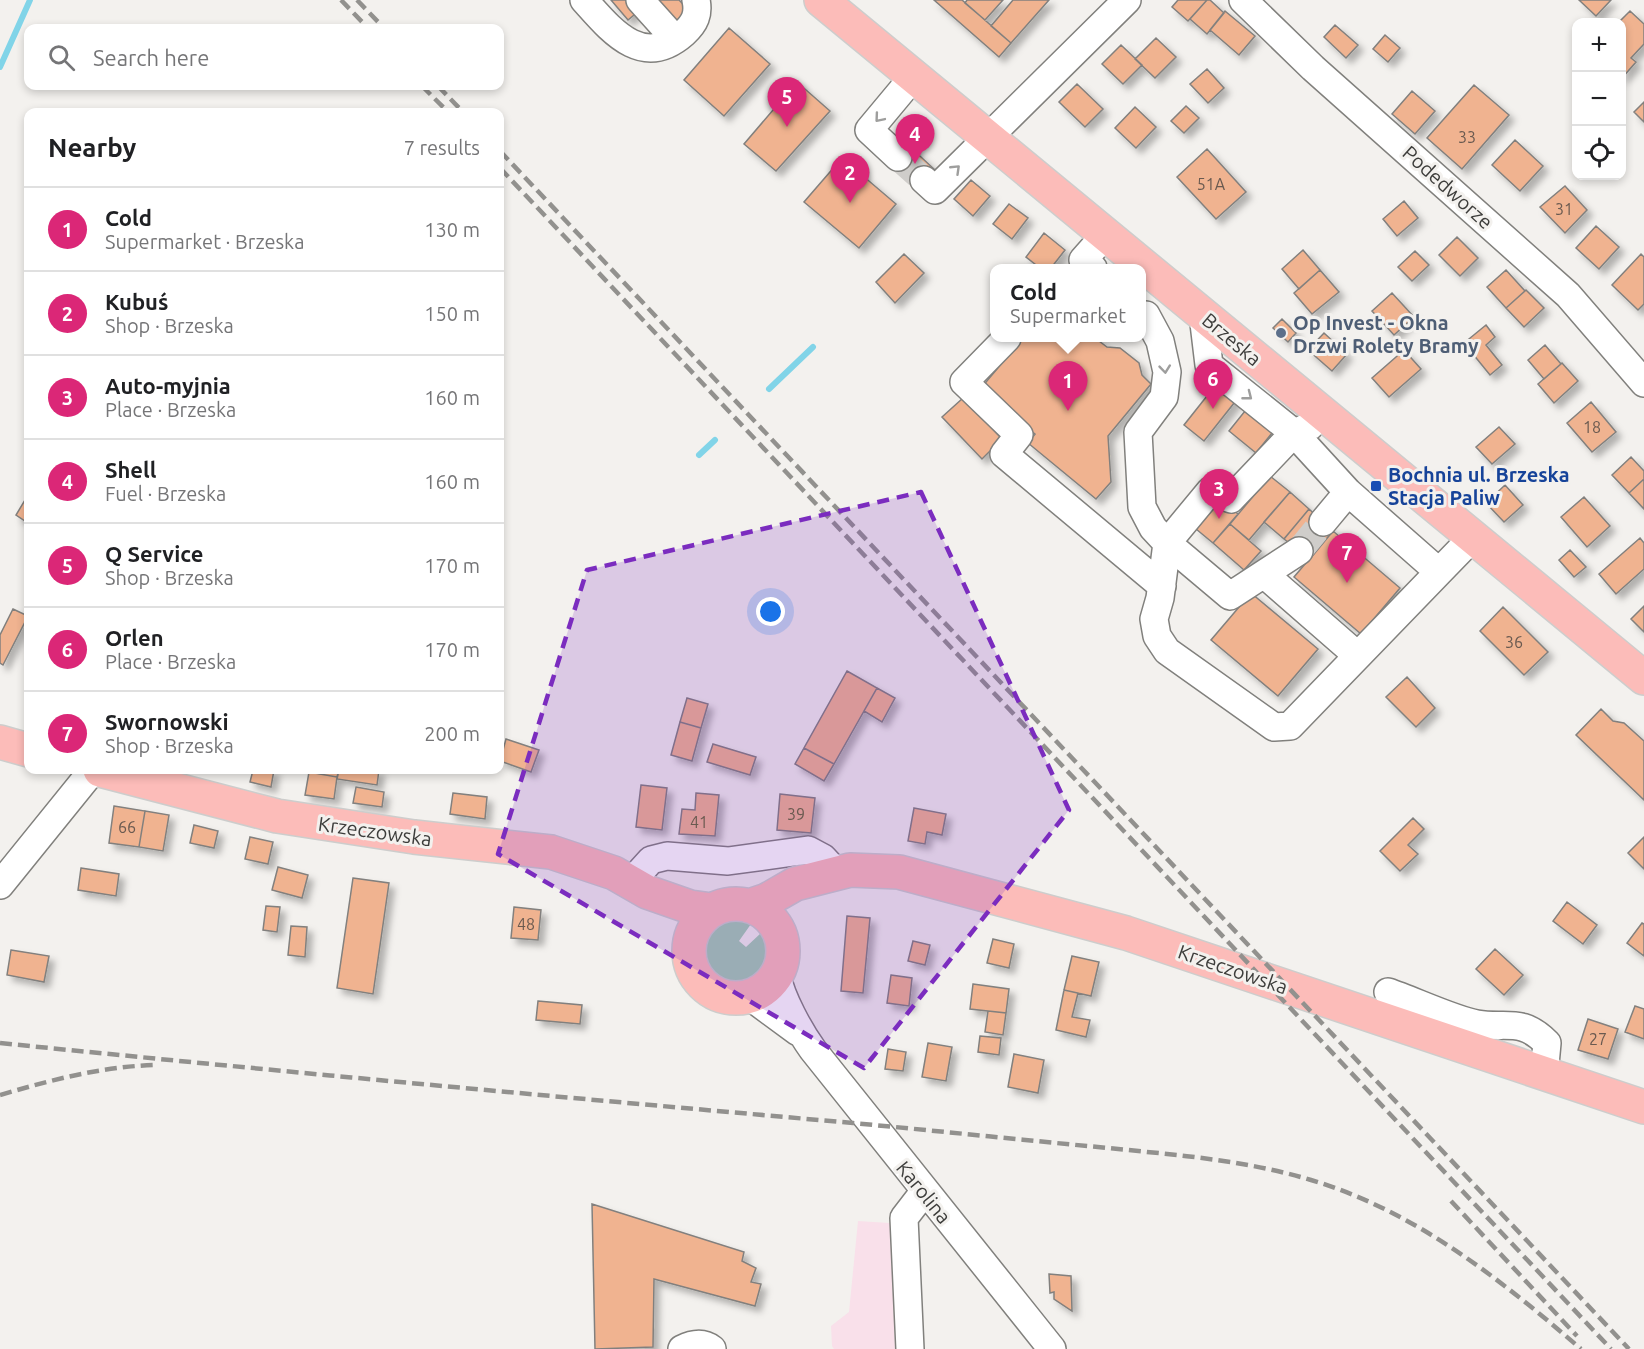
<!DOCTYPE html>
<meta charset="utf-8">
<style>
:root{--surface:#fff;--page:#f2f2f2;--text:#202124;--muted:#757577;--line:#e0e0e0;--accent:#db2777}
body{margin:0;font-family:Ubuntu,sans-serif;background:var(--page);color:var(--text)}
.controls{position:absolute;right:18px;top:18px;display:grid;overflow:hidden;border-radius:12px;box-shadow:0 3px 9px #0003}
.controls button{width:54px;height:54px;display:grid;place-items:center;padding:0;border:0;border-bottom:2px solid var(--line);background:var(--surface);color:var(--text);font:30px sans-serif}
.you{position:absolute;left:771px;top:612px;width:21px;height:21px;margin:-15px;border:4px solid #fff;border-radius:50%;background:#1a73e8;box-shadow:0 0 0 9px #1a73e833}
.badge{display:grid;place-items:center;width:39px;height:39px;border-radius:50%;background:var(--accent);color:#fff;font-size:20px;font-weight:700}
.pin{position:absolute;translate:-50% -50px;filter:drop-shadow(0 2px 3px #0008)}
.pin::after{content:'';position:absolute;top:32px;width:21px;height:18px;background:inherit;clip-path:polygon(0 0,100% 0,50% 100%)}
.popup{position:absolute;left:990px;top:264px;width:156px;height:78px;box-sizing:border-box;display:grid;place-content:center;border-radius:12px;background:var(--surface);filter:drop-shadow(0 2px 4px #0005);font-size:20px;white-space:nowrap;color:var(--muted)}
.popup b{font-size:22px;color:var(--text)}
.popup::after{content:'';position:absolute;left:50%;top:100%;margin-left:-12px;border:12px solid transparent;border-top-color:var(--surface)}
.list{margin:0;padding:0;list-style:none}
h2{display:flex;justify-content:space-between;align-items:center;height:78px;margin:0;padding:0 24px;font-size:26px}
h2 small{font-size:20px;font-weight:400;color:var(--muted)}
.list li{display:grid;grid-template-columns:39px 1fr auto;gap:18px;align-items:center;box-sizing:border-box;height:84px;padding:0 24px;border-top:2px solid var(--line)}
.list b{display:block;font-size:22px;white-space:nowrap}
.list p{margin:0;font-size:20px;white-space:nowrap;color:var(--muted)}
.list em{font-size:20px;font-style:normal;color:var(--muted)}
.icon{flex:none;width:33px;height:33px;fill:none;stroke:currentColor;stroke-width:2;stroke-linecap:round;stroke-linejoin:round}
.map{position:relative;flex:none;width:1644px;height:1349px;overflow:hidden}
.search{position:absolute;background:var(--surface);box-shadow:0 3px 9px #0003;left:24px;top:24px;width:480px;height:66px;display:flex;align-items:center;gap:15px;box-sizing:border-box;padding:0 21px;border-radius:12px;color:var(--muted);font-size:22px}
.panel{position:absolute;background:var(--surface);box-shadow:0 3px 9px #0003;left:24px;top:108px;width:480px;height:666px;border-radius:12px}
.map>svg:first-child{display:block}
</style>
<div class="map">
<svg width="1644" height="1349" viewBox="0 0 1644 1349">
<defs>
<filter id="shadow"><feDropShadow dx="5.5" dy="5.5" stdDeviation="3" flood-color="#0004"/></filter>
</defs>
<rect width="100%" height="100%" fill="#f3f1ee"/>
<!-- industrial -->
<path fill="#f9e0ea" d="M 858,1221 L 890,1223 L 895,1349 L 834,1349 L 832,1346 L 831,1326 L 849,1312 Z"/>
<!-- green -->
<path fill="#a2cdb3" d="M 735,919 L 751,924 L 739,941 L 746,947 L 761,933 C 767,938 769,945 768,953 C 766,998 695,988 705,943 C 709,928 721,921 735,919 Z"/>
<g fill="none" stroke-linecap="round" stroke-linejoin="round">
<!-- stream -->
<path stroke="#81d4e8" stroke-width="6" d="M 0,67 L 30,0
M 769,389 L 813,347
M 699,455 L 715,440"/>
</g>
<!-- building -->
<path fill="#f0b390" stroke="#82807e" stroke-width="1.5" filter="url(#shadow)" d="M 611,0 L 632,0 L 640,10 L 628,20 Z
M 652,0 L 679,0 L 690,11 L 676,24 Z
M 934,0 L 962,0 L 1011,43 L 999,57 Z
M 967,0 L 1003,0 L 985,20 L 965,3 Z
M 1013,0 L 1049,0 L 1011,43 L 991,26 Z
M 1178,0 L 1207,0 L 1188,21 L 1172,7 Z
M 1207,0 L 1210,0 L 1224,13 L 1207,34 L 1190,19 Z
M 1579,0 L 1611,0 L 1596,16 Z
M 1225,11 L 1255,36 L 1239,55 L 1210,30 Z
M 1630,11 L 1644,24 L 1644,44 L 1631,58 L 1636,62 L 1622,78 L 1622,22 L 1619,22 Z
M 1335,25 L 1358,45 L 1346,58 L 1324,37 Z
M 729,28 L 770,64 L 724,116 L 684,80 Z
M 1385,35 L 1400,48 L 1388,62 L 1373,49 Z
M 1156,38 L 1176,57 L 1155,78 L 1135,59 Z
M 1121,45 L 1142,65 L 1123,84 L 1102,64 Z
M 1207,69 L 1224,88 L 1208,103 L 1190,84 Z
M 797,82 L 830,111 L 776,171 L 744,144 Z
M 1077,84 L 1103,109 L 1085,127 L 1059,102 Z
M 1474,85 L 1509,115 L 1462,169 L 1427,138 Z
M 1412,91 L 1435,111 L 1415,134 L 1392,114 Z
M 1644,102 L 1644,122 L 1634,112 Z
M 1186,106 L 1199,118 L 1184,133 L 1171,121 Z
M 1135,107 L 1156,127 L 1136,148 L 1115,128 Z
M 1515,140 L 1543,166 L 1520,191 L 1492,165 Z
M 908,145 L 934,169 L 922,183 L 896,159 Z
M 1207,149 L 1246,192 L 1216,219 L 1177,177 Z
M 842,158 L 896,204 L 859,248 L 804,202 Z
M 971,180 L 990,196 L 973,216 L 954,199 Z
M 1565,186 L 1587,210 L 1565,233 L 1540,207 Z
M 1404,201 L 1418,218 L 1397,236 L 1383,219 Z
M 1009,204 L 1028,218 L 1012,239 L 993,224 Z
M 1596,226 L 1619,247 L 1599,269 L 1576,248 Z
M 1044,233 L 1065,250 L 1051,268 L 1040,268 L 1026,257 Z
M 1457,237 L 1478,258 L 1460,276 L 1439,255 Z
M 1303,250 L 1320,270 L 1299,289 L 1282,269 Z
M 1415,251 L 1429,265 L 1412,281 L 1398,267 Z
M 904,254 L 924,273 L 895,303 L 876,282 Z
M 1641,254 L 1644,257 L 1644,304 L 1638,310 L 1612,285 Z
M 1320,270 L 1339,292 L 1312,314 L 1294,293 Z
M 1506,270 L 1525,291 L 1506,308 L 1487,287 Z
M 1526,290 L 1544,308 L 1524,327 L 1506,308 Z
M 1392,293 L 1414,317 L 1394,335 L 1372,311 Z
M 1282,319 L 1296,333 L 1288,342 L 1273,328 Z
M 1486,325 L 1495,337 L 1486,345 L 1502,365 L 1490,375 L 1464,343 Z
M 1324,333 L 1347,354 L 1332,371 L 1308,350 Z
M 1023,338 L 1095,338 L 1107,347 L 1120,348 L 1139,363 L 1142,375 L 1151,384 L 1108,436 L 1111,482 L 1096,499 L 1028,443 L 1035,434 L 981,388 Z
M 1545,345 L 1561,364 L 1544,379 L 1528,360 Z
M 1404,350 L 1421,369 L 1389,397 L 1372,378 Z
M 1562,363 L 1578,381 L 1554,403 L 1538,384 Z
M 1222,377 L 1242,393 L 1204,441 L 1184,425 Z
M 963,398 L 1002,439 L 982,459 L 942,417 Z
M 1591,402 L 1616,432 L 1592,452 L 1567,423 Z
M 1245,411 L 1272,433 L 1256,453 L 1229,431 Z
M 1499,427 L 1515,444 L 1492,464 L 1476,447 Z
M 1631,457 L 1644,471 L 1644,479 L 1629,493 L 1612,475 Z
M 1270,476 L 1290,492 L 1249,540 L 1230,524 Z
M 1644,479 L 1644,509 L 1629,493 Z
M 1505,485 L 1523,505 L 1504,522 L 1486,503 Z
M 1290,492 L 1309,509 L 1284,539 L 1264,522 Z
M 28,495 L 28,523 L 16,515 Z
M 1584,497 L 1610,526 L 1587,547 L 1561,517 Z
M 1221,500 L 1238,514 L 1213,543 L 1196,529 Z
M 1309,509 L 1333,531 L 1310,559 L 1284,539 Z
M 1230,524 L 1261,551 L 1244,570 L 1213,543 Z
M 1333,531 L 1400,588 L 1361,634 L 1294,577 Z
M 1640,538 L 1644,543 L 1644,569 L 1616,594 L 1599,574 Z
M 1570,550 L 1586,567 L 1574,577 L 1559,560 Z
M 1251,593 L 1318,649 L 1278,696 L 1211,640 Z
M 1644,606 L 1644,632 L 1631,619 Z
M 1503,607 L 1548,652 L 1524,675 L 1480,631 Z
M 13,609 L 28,616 L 3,665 L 0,663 L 0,635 Z
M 847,671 L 877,688 L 834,764 L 804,748 Z
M 1407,677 L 1435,708 L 1416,727 L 1386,697 Z
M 877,688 L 895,698 L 882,722 L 864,711 Z
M 687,698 L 708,704 L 701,728 L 680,722 Z
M 1601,709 L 1613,721 L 1624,723 L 1644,741 L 1644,800 L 1576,735 Z
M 680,722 L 701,728 L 692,761 L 671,755 Z
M 506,739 L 539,750 L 531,772 L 500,761 Z
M 713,744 L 756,757 L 750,775 L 707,762 Z
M 804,748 L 834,764 L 824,781 L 795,764 Z
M 253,770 L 274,770 L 271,787 L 250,782 Z
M 320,770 L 339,770 L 337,777 L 319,774 Z
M 339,770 L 379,770 L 377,785 L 337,779 Z
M 309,772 L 337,777 L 334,799 L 305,795 Z
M 641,785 L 667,788 L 662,830 L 636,827 Z
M 356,787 L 384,792 L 382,807 L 353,803 Z
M 453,793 L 487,797 L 485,819 L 450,814 Z
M 696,793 L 719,795 L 715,836 L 679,834 L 682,809 L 695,810 Z
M 780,794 L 815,798 L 811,833 L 777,830 Z
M 114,806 L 145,811 L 139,847 L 109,843 Z
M 914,808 L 946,814 L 942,835 L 927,832 L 925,844 L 908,841 Z
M 145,811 L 169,815 L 163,851 L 139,847 Z
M 1413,818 L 1424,829 L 1408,845 L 1418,854 L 1400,871 L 1380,851 Z
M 194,825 L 218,831 L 214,848 L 190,843 Z
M 250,837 L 273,842 L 268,864 L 245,859 Z
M 1644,837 L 1644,869 L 1628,853 Z
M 278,867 L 308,875 L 302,898 L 272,890 Z
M 81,868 L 119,874 L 116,896 L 78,890 Z
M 353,878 L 389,883 L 373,994 L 337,988 Z
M 1567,902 L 1597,925 L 1583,944 L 1553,921 Z
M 266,906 L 280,907 L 277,932 L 263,930 Z
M 514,907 L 541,910 L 538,940 L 511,938 Z
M 847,916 L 870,918 L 863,993 L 841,991 Z
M 1642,923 L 1644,924 L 1644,956 L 1627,943 Z
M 291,926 L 307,927 L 305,957 L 288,955 Z
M 993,939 L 1014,944 L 1009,968 L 987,963 Z
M 913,941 L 930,945 L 925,965 L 908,961 Z
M 1495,949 L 1523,975 L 1504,995 L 1476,969 Z
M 11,950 L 49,956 L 44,982 L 7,975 Z
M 1072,956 L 1099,962 L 1091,996 L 1064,990 Z
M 891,975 L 912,978 L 909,1006 L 887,1003 Z
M 973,984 L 1009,989 L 1006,1013 L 970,1009 Z
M 1064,990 L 1078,993 L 1072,1017 L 1090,1020 L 1086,1037 L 1056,1030 Z
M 538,1001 L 582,1005 L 580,1024 L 536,1020 Z
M 1635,1006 L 1644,1009 L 1644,1039 L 1625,1032 Z
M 988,1011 L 1006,1013 L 1003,1035 L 985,1032 Z
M 1588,1019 L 1618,1029 L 1608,1059 L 1578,1050 Z
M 980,1036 L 1001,1038 L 999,1055 L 978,1052 Z
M 928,1043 L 952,1047 L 946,1081 L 922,1077 Z
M 888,1049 L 906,1052 L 903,1071 L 885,1069 Z
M 1014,1054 L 1044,1060 L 1038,1093 L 1008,1087 Z
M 592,1204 L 744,1252 L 742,1261 L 756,1268 L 751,1282 L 761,1284 L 755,1306 L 654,1279 L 653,1347 L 595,1349 Z
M 1049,1274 L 1071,1276 L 1072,1311 L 1054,1299 L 1054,1292 L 1050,1293 Z"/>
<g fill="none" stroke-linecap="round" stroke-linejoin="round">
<!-- minor-tunnel -->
<path stroke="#cfcdca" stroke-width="27" stroke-dasharray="27 14" stroke-linecap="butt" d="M 898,157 L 924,180
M 1299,551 L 1323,522"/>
<defs>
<path id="minor" d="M 584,0 C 611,30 642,70 684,33 C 695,23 699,14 696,0
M 640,0 L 675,39
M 1243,0 L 1313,68 L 1568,295 L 1644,383
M 898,157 L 869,130 L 914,76
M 924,180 L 935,190 L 1127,0
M 1093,268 L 1083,260 L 1106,234
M 1146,315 L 1160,341 L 1167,372 L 1164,397 L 1138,432 L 1142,507 L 1153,528 L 1167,543 L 1160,598 L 1154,619 L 1157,636 L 1167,651 L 1274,727 L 1290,726 L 1439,572 L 1348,492
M 1203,315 L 1209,365 L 1294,433 L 1310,426
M 1007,338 L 964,382 L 1019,435 L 1004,454 L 1162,586
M 1299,551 L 1230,596 L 1167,543 L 1210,491 L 1231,499 L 1294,433 L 1348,492 L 1323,522
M 1439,572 L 1474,536
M 1264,574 L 1358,656
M 631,882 L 651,860 L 667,856 L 728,861 L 808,850 L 823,858 L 837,873
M 0,885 L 93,770
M 777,976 C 781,998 800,1032 813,1050 L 1052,1349
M 1388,992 C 1412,1000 1454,1020 1477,1024 C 1507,1029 1521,1017 1547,1043 L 1544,1075
M 746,998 L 756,1001 L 798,1032
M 682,1349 C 692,1344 703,1342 712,1349
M 910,1349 L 904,1218 L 924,1192"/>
<path id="major" d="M 821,0 L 1644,678
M 0,742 L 28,750
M 100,770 L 277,816 L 414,837 L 551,852 L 614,873 L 647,892 L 690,907 L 712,910
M689 951a47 47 0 1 1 94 0a47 47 0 1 1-94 0Z
M 749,906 L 767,900 L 795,884 L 850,870 L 899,872 L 1126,933 L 1644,1107"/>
</defs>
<!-- minor casing -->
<use href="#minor" stroke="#81807d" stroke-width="30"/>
<!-- major casing -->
<use href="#major" stroke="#cdcdcc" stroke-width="36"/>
<!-- minor -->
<use href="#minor" stroke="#fff" stroke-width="27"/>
<!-- major -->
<use href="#major" stroke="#fcbcb9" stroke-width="33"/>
<!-- rail -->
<path stroke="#92918e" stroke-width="4.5" stroke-dasharray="12 6" stroke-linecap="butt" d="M 341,0 L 368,28
M 357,0 L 384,28
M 422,86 L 448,112
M 438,86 L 463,112
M 500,151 L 1629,1349
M 500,168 L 1611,1349
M 0,1043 C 284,1072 569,1098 853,1123 C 938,1131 1023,1140 1108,1148 C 1176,1155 1245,1160 1311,1180 C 1415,1211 1500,1279 1581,1349
M 0,1095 C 51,1080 100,1067 153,1065
M 1451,1201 L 1577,1336"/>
</g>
<!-- one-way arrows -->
<defs><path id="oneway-chevron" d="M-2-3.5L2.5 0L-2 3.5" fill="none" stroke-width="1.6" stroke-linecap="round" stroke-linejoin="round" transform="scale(1.5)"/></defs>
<g stroke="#9e9e9d">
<use href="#oneway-chevron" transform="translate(879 118) rotate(130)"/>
<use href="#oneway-chevron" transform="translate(956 169) rotate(-44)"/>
<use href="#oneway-chevron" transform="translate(1165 369) rotate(84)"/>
<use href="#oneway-chevron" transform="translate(1248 396) rotate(38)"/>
</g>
<!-- marked area -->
<path fill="#7b2cbf" fill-opacity="0.2" stroke="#7b2cbf" stroke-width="4.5" stroke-dasharray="12 8" stroke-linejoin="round" d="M 921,492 L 1069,810 L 864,1068 L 498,854 L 587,570 Z"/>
<!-- markers -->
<circle fill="#5c6f8a" stroke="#f3f1ee" stroke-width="2" cx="1281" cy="333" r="6"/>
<rect fill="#1a4fb4" stroke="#f3f1ee" stroke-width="2" x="1370" y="480" width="12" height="12" rx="3"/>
<g text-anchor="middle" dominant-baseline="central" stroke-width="6" stroke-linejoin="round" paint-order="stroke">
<!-- number labels -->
<g font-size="16" fill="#6a5a50">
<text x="1467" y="137">33</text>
<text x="1211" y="184">51A</text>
<text x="1564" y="209">31</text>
<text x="1592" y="427">18</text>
<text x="1514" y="642">36</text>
<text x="796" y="814">39</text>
<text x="699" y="822">41</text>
<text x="127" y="827">66</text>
<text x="526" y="924">48</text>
<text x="1598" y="1039">27</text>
</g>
<!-- street labels -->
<g font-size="20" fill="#3d3d3b" stroke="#f3f1ee">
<text transform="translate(1448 187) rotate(42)">Podedworze</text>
<text transform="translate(1232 339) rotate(40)">Brzeska</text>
<text transform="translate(375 831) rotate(8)">Krzeczowska</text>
<text transform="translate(1233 969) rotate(19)">Krzeczowska</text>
<text transform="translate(924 1192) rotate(51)">Karolina</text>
</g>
<!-- service labels -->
<g font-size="20" font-weight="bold" fill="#4e5e75" stroke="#f3f1ee" text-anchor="start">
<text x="1293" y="322">Op Invest - Okna<tspan x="1293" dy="23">Drzwi Rolety Bramy</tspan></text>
</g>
<!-- transit labels -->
<g font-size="20" font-weight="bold" fill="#164399" stroke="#f3f1ee" text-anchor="start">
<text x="1388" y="474">Bochnia ul. Brzeska<tspan x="1388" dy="23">Stacja Paliw</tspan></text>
</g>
</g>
</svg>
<div class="controls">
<button>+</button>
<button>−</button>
<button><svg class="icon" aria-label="locate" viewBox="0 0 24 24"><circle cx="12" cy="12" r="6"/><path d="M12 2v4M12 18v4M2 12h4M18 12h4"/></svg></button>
</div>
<div class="you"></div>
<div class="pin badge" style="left:1068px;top:411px">1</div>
<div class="popup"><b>Cold</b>Supermarket</div>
<div class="pin badge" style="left:850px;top:203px">2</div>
<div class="pin badge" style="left:1219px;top:519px">3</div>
<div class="pin badge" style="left:915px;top:164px">4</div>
<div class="pin badge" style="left:787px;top:127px">5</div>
<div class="pin badge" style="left:1213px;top:409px">6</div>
<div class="pin badge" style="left:1347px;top:583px">7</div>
<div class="search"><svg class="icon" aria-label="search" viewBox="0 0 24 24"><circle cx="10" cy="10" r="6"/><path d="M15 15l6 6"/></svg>Search here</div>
<section class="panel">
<h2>Nearby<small>7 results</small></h2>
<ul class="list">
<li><span class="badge">1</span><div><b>Cold</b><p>Supermarket · Brzeska</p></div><em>130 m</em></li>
<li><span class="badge">2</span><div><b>Kubuś</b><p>Shop · Brzeska</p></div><em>150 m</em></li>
<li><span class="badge">3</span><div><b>Auto-myjnia</b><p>Place · Brzeska</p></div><em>160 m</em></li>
<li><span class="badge">4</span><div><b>Shell</b><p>Fuel · Brzeska</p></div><em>160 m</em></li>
<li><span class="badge">5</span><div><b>Q Service</b><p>Shop · Brzeska</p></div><em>170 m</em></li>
<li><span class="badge">6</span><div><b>Orlen</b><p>Place · Brzeska</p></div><em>170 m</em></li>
<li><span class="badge">7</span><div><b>Swornowski</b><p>Shop · Brzeska</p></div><em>200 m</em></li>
</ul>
</section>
</div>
